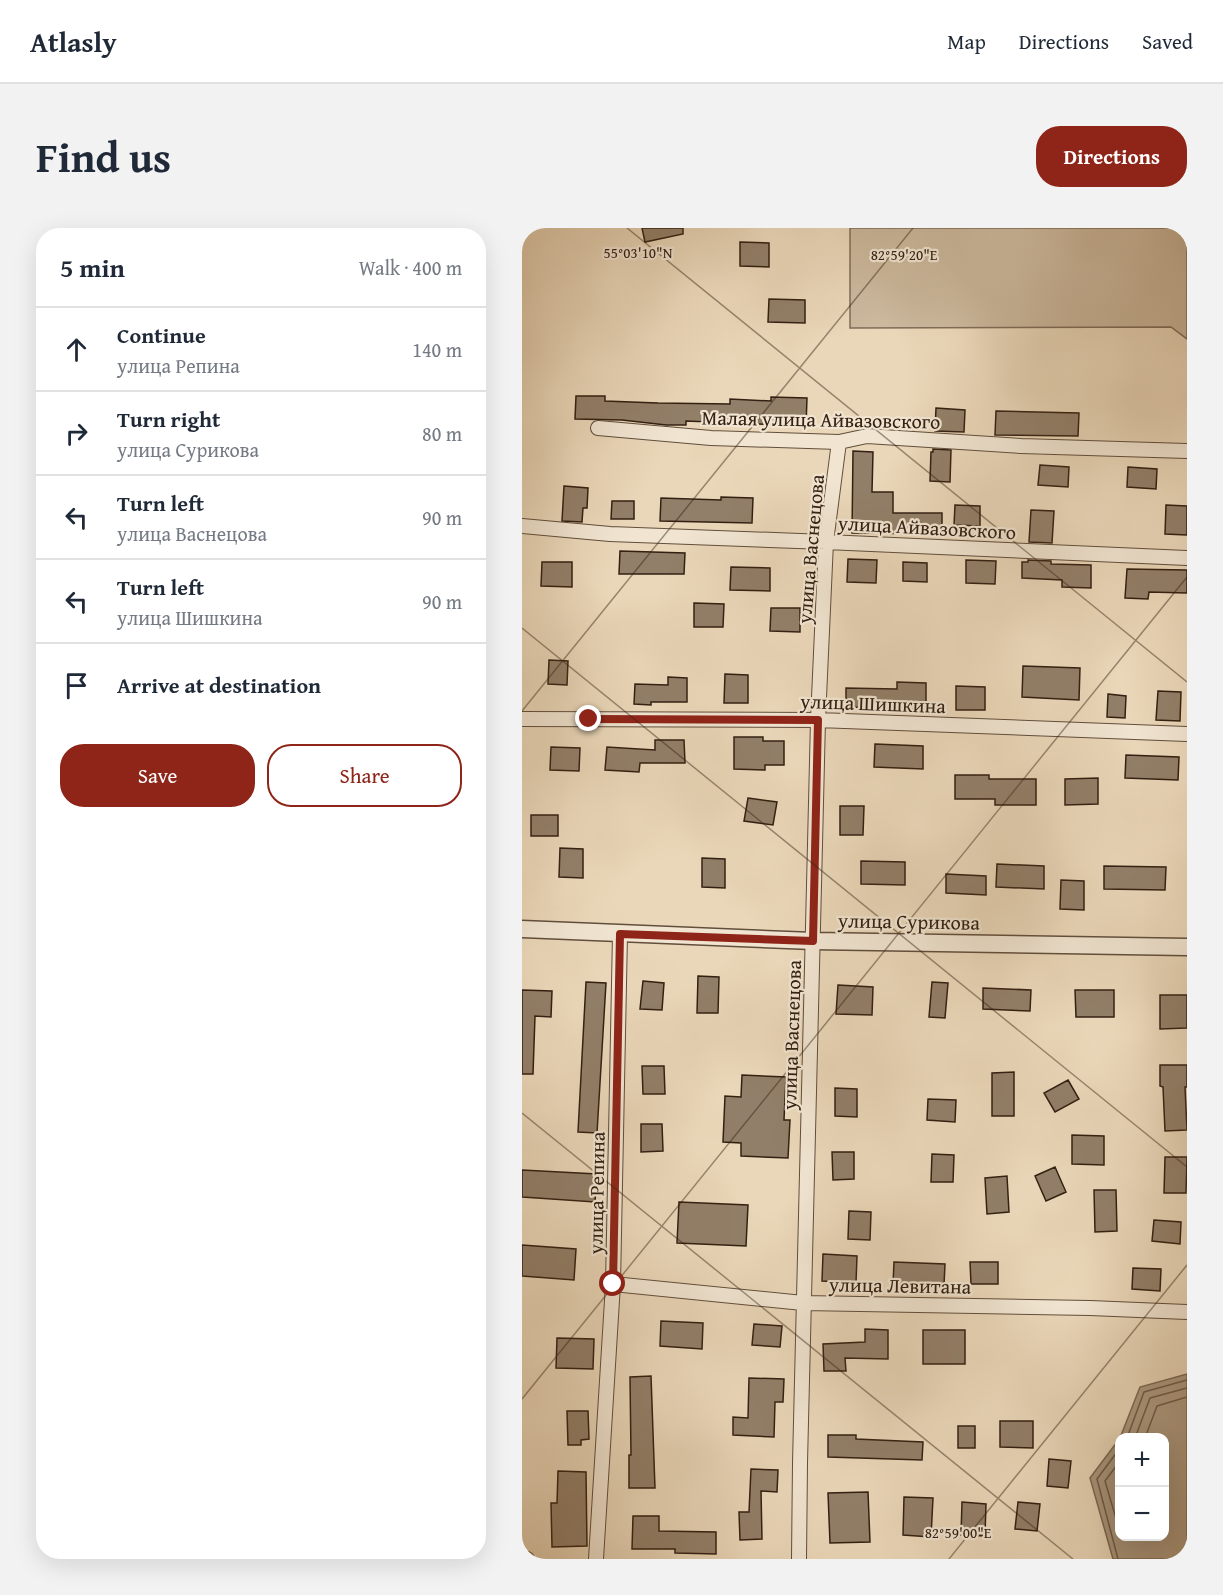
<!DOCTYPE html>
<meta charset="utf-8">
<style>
:root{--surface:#fff;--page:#f2f2f3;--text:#1f2937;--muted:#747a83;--line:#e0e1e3;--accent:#8f2418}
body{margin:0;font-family:"Gentium Book Plus",serif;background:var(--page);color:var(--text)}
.controls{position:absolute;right:18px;bottom:18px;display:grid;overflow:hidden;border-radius:12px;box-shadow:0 6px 24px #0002}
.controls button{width:54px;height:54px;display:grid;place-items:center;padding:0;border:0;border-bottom:2px solid var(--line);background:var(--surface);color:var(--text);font:30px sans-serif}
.stop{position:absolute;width:18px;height:18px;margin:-14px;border:4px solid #8f2418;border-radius:50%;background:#fff}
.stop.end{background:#8f2418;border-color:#fff;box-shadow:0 2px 6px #0008}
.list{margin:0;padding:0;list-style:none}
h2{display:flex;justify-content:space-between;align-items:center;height:78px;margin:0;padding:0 24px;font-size:26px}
h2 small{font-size:20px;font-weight:400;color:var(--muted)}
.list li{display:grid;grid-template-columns:39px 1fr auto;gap:18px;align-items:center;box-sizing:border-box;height:84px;padding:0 24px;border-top:2px solid var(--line)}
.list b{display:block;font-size:22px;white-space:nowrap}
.list p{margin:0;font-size:20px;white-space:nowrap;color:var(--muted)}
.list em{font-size:20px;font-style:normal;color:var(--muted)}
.actions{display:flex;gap:12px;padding:18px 24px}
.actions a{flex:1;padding:14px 0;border:2px solid var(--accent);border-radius:24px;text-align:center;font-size:21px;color:var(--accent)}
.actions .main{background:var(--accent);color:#fff}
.icon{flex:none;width:33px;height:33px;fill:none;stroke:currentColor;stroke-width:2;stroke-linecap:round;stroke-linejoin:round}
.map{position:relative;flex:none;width:665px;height:1331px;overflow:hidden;border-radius:24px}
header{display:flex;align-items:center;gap:36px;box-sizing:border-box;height:84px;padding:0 30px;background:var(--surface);border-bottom:2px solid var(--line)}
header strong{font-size:28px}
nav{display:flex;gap:33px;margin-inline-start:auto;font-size:21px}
.intro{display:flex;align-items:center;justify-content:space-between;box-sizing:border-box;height:144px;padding:0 36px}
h1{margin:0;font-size:42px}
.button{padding:15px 27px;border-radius:24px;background:var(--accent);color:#fff;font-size:21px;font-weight:700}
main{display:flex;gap:36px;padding:0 36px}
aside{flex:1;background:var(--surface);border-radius:24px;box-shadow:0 6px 24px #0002}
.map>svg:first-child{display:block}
</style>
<header>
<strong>Atlasly</strong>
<nav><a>Map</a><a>Directions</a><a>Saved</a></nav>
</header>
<div class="intro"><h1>Find us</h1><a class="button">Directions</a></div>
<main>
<aside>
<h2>5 min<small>Walk · 400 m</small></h2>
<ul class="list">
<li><svg class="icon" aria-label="ahead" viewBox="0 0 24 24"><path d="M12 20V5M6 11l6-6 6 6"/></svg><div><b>Continue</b><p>улица Репина</p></div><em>140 m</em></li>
<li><svg class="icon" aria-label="right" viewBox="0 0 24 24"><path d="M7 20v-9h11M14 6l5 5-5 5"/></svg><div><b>Turn right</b><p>улица Сурикова</p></div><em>80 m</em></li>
<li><svg class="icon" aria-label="left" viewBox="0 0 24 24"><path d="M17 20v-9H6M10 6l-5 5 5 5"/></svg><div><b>Turn left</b><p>улица Васнецова</p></div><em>90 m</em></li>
<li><svg class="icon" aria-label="left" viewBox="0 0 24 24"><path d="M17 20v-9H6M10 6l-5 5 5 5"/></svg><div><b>Turn left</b><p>улица Шишкина</p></div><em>90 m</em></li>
<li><svg class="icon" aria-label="arrive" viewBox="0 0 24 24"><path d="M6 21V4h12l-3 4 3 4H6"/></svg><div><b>Arrive at destination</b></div></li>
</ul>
<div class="actions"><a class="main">Save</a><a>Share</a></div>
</aside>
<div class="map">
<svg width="665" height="1331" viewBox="0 0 665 1331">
<rect width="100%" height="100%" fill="#ead7b9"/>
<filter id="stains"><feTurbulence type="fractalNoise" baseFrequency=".00333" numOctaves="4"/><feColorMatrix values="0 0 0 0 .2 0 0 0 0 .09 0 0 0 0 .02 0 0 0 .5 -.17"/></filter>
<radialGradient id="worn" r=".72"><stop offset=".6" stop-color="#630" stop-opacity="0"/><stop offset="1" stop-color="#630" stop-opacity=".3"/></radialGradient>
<!-- green -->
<path fill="#cbb89d" stroke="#7f6c58" stroke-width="1.5" d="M 328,0 L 665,0 L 665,111 L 649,99 L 328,100 Z"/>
<!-- water -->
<path fill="#ac9980" stroke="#7c6954" stroke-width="1.5" d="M 665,1146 L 665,1331 L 591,1331 L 568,1250 L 598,1210 L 598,1308 L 642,1308 L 642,1210 L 598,1210 L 618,1159 Z"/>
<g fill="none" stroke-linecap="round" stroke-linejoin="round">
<!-- shore -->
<path stroke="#705c49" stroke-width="1.5" d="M 605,1210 L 622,1164 L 665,1152
M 613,1210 L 628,1170 L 665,1160
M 623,1210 L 635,1178 L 665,1169
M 598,1233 L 583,1253 L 598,1304
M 596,1331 L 575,1251 L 598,1220"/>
</g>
<!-- building -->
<path fill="#927f69" stroke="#332012" stroke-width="1.5" d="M 120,0 L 161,0 L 161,6 L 123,14 Z
M 218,14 L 247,15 L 247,39 L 218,38 Z
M 247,71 L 283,72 L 283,95 L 246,94 Z
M 54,168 L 83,168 L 83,173 L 136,175 L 208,176 L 208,171 L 249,173 L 249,169 L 285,170 L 284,198 L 164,193 L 164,197 L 144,197 L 100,192 L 53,191 Z
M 414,180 L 443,182 L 442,204 L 413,203 Z
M 474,183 L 557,185 L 556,208 L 473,207 Z
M 411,221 L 429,222 L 428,254 L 408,253 L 409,224 L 411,224 Z
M 331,223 L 351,224 L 350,264 L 371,264 L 371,285 L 420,285 L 420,306 L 330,305 Z
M 518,237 L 547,239 L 546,259 L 516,257 Z
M 606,239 L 635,241 L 634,261 L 605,259 Z
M 42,258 L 66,260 L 65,280 L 61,280 L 60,294 L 40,293 Z
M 199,269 L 231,270 L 230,295 L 138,293 L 139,270 L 199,272 Z
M 90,273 L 112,273 L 112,291 L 89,291 Z
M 433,277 L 458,278 L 458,298 L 432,297 Z
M 644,277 L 665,278 L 665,307 L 643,306 Z
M 509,282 L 532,283 L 530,315 L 507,314 Z
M 98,323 L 163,325 L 162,346 L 97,346 Z
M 326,331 L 355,332 L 354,355 L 325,354 Z
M 444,332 L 474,333 L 473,356 L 444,355 Z
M 506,332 L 529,333 L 529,336 L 569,337 L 569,360 L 540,359 L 540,352 L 500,350 L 500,334 L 506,334 Z
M 20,334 L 50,334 L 50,359 L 19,358 Z
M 381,334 L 405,335 L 405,354 L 381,353 Z
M 209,339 L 248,340 L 248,363 L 208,362 Z
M 605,341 L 665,342 L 665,365 L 627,364 L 626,371 L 603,370 Z
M 172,375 L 202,376 L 201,399 L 172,399 Z
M 249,380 L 278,380 L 278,404 L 248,403 Z
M 27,432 L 46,433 L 45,457 L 26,456 Z
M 501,438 L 558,440 L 557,472 L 500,469 Z
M 203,446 L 226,447 L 226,475 L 202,475 Z
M 146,449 L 165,450 L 165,474 L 129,474 L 129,477 L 112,476 L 113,456 L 146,457 Z
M 375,454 L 404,455 L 404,481 L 324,479 L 324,460 L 375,461 Z
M 434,458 L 463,459 L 463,482 L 434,482 Z
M 636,463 L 659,464 L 658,493 L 634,492 Z
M 586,466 L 604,468 L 603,490 L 585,489 Z
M 212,509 L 241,509 L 241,513 L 262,513 L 262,537 L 243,537 L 243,542 L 212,541 Z
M 133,512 L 162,512 L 163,535 L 118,535 L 117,544 L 83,542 L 85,519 L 133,522 Z
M 353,516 L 401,518 L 401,541 L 352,539 Z
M 29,519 L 58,520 L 57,543 L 28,542 Z
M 604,527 L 657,529 L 656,552 L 603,550 Z
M 433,547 L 467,547 L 467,551 L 514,551 L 514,577 L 473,577 L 473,571 L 433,571 Z
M 576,550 L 576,576 L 543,577 L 543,551 Z
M 226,570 L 255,574 L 251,597 L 222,593 Z
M 318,578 L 342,578 L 341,607 L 318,607 Z
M 9,587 L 36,587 L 36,608 L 9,608 Z
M 38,620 L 61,621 L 61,650 L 37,649 Z
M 180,630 L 203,631 L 203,660 L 180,659 Z
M 339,633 L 383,634 L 383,657 L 339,656 Z
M 475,636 L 522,638 L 522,661 L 474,659 Z
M 582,638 L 644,639 L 643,662 L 582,661 Z
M 424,646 L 464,648 L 464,667 L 424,665 Z
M 539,652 L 562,653 L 562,682 L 538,681 Z
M 176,748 L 197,749 L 196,785 L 175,785 Z
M 121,753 L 142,755 L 140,782 L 118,781 Z
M 64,754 L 84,755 L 75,905 L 56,904 Z
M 410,754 L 426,755 L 423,790 L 407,789 Z
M 316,757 L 351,759 L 350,787 L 314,786 Z
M 461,760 L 509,762 L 508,783 L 461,781 Z
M 0,762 L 30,763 L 29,789 L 13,788 L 11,846 L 0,846 Z
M 553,762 L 592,762 L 592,789 L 554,789 Z
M 638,767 L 665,767 L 665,800 L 638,801 Z
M 638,837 L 665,837 L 665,859 L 663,859 L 665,902 L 643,903 L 641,859 L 638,858 Z
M 120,838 L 142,838 L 143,866 L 121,866 Z
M 492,844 L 492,888 L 470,888 L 470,845 Z
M 220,847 L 264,849 L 262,892 L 268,892 L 266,930 L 219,928 L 219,915 L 201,914 L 203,868 L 219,869 Z
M 546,852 L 557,871 L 533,884 L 522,865 Z
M 313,860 L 335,861 L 335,889 L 313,888 Z
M 406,871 L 434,872 L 433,894 L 405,892 Z
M 119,896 L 140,896 L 141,923 L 119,924 Z
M 550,907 L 582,908 L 582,937 L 550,936 Z
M 310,924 L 332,924 L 332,951 L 311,952 Z
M 410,926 L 432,927 L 431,954 L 409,954 Z
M 643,929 L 665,929 L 664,965 L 642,965 Z
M 533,939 L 544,964 L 524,973 L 513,948 Z
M 0,942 L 75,946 L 73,974 L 0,969 Z
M 485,948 L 487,984 L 465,986 L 463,950 Z
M 572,962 L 594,962 L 595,1003 L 573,1004 Z
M 157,974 L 226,977 L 224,1018 L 155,1015 Z
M 327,983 L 349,984 L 348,1012 L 326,1011 Z
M 632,992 L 659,994 L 658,1016 L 630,1013 Z
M 0,1017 L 54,1021 L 52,1052 L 0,1048 Z
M 301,1026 L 335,1028 L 334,1055 L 300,1053 Z
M 372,1034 L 423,1036 L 422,1057 L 371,1056 Z
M 448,1034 L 476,1034 L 476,1056 L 449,1056 Z
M 611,1040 L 639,1041 L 638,1063 L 610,1061 Z
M 139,1093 L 181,1095 L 180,1121 L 138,1118 Z
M 232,1096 L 260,1098 L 258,1119 L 230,1117 Z
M 343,1101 L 366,1102 L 366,1131 L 323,1130 L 324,1143 L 302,1143 L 301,1116 L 343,1114 Z
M 401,1102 L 443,1102 L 443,1136 L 401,1136 Z
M 35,1110 L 72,1111 L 71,1141 L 34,1140 Z
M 129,1148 L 133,1260 L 107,1260 L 107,1227 L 109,1227 L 108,1149 Z
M 227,1150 L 262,1151 L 261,1174 L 253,1174 L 252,1209 L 211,1207 L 211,1189 L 226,1190 Z
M 45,1183 L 66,1183 L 67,1211 L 59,1212 L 59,1217 L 46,1217 Z
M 478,1193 L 511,1193 L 511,1220 L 478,1219 Z
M 436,1198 L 453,1198 L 453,1220 L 436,1220 Z
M 306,1207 L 334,1207 L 334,1211 L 401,1214 L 400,1232 L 306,1229 Z
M 527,1231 L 549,1233 L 546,1260 L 525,1258 Z
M 229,1241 L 256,1242 L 255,1264 L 239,1263 L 240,1311 L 218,1312 L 217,1284 L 227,1284 Z
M 36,1243 L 64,1244 L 65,1318 L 30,1319 L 29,1275 L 35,1275 Z
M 346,1264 L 348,1314 L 308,1315 L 306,1265 Z
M 382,1269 L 411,1270 L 409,1309 L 381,1307 Z
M 440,1274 L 464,1276 L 463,1308 L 439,1307 Z
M 496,1274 L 518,1276 L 515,1303 L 493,1301 Z
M 111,1288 L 137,1288 L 137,1303 L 194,1304 L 194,1326 L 153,1325 L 153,1321 L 110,1321 Z"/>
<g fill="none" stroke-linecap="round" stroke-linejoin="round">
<defs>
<path id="minor" d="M 76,200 L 189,210 L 317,214 L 345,208 L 499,218 L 665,223
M 0,298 L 88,306 L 304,314 L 665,330
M 0,491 L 296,492 L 665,506
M 91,1056 L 281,1075 L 568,1080 L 665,1084
M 0,1329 L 5,1331
M 74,1331 L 91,1056 L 98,706
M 277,1331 L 278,1235 L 296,492 L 304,314 L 317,214"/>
<path id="tertiary" d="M 0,701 L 291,713 L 665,719"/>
</defs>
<!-- minor casing -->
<use href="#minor" stroke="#614e3c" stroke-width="16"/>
<!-- tertiary casing -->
<use href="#tertiary" stroke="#614e3c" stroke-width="19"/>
<!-- minor -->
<use href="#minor" stroke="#f1e5d2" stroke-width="14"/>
<!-- tertiary -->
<use href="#tertiary" stroke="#f1e5d2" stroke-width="16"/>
</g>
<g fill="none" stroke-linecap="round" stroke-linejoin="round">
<!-- route -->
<path stroke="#8f2418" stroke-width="8" d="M 67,491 L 296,492 L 291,713 L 98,706 L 91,1056"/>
</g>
<!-- ticks -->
<path fill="none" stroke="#332012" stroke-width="1.5" stroke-opacity="0.45" d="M 105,0 L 665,454M 0,400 L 665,939M 0,483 L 391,0M 0,885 L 551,1331M 0,1171 L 665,349M 427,1331 L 665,1037"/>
<g text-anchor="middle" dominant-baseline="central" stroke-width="4.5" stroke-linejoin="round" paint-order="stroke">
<!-- street labels -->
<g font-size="20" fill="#332012" stroke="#f1e5d2">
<text transform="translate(299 191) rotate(1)">Малая улица Айвазовского</text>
<text transform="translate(405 299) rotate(3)">улица Айвазовского</text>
<text transform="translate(288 321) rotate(-85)">улица Васнецова</text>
<text transform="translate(351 475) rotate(2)">улица Шишкина</text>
<text transform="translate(387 693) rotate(1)">улица Сурикова</text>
<text transform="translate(269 807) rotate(-88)">улица Васнецова</text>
<text transform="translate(74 965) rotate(-89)">улица Репина</text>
<text transform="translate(378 1057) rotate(1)">улица Левитана</text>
</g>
</g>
<g font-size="15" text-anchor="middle" fill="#332012" stroke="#f1e5d2" stroke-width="4.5" stroke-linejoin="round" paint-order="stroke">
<text x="116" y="30">55°03'10"N</text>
<text x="382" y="32">82°59'20"E</text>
<text x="436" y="1310">82°59'00"E</text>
</g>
<rect width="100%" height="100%" filter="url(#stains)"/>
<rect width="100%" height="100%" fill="url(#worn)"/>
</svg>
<div class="controls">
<button>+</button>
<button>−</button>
</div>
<div class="stop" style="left:91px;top:1056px"></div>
<div class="stop end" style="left:67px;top:491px"></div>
</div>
</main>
